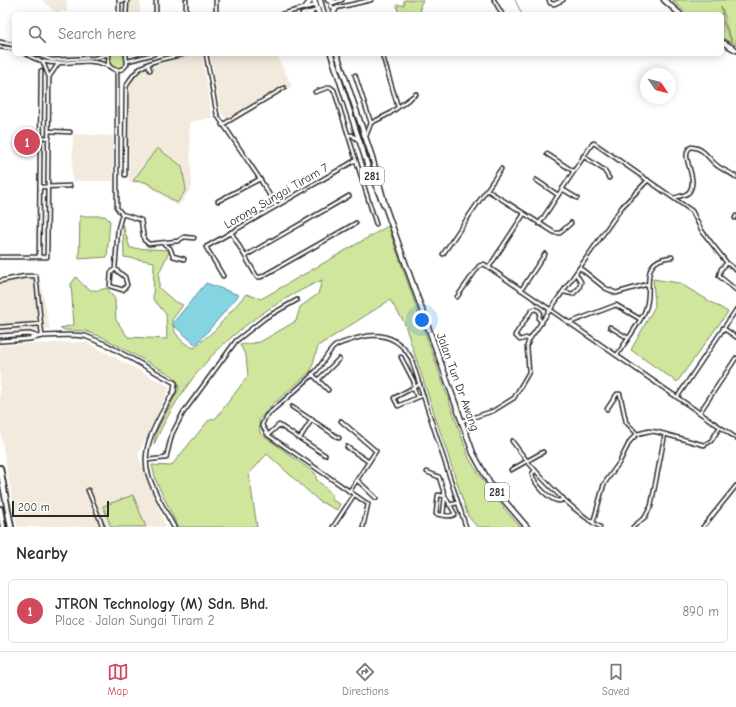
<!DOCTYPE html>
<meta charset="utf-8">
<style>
:root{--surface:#fff;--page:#f2f2f3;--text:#2b2b33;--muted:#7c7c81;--line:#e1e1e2;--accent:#d1495b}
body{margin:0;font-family:"Comic Neue",sans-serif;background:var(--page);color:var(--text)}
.compass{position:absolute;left:640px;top:68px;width:36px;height:36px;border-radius:50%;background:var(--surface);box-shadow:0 2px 10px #0003;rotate:125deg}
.scale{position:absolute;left:12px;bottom:10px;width:97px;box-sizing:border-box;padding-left:4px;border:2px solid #2b2b2b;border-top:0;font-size:11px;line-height:14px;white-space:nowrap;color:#2b2b2b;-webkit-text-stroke:3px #fff;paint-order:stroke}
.you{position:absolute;left:422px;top:320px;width:14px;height:14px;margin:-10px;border:3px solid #fff;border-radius:50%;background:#1a73e8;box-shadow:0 0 0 6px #1a73e833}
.badge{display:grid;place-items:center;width:26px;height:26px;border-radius:50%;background:var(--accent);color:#fff;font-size:13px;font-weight:700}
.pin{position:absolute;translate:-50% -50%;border:2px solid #fff;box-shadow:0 1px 4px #0006}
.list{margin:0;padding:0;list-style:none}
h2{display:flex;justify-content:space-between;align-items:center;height:52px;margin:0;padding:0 16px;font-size:17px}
h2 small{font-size:13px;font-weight:400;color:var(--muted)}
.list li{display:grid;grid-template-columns:26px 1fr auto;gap:12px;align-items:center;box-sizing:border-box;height:64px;margin:0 8px 8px;padding:0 8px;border:1px solid var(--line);border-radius:6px}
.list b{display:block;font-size:15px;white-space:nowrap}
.list p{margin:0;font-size:13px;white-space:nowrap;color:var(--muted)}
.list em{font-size:13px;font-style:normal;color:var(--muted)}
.icon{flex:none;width:22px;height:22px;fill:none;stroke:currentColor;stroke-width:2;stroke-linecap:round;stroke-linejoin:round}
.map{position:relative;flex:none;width:736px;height:527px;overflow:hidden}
.search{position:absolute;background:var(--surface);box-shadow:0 2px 10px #0003;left:12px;right:12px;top:12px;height:44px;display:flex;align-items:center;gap:10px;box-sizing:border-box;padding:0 14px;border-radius:6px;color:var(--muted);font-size:15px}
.sheet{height:124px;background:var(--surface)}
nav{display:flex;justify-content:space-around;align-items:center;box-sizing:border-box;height:56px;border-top:1px solid var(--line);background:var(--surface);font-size:11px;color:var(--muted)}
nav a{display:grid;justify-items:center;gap:2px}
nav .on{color:var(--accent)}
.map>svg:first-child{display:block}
</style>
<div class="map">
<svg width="736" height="527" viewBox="0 0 736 527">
<rect width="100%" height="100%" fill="#fff"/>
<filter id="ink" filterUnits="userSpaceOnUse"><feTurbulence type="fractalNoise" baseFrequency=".025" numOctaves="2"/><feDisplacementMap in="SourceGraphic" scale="8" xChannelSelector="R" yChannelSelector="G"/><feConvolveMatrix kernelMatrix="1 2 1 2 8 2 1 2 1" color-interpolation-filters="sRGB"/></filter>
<g filter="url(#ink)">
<!-- built -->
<path fill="#f2eadc" d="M 42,0 L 67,0 L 67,12 L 61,11 L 57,14 Z
M 124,0 L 140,0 L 140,14 L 123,14 Z
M 192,54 L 202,54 L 212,118 L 189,122 L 192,187 L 179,206 L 177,206 L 144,183 L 129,183 L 127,99 L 129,83 L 141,69 Z
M 210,54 L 276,54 L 292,86 L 231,124 L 221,113 Z
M 73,134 L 113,136 L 113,181 L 72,181 Z
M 39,274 L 50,330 L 0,332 L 0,278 Z
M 86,342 L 170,387 L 138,455 L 166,527 L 17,527 L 0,430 L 0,345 Z"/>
<!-- green -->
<path fill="#cfe69c" stroke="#7d8864" d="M 404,0 L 423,0 L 420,6 L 421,14 L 398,14 L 397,5 L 404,5 Z
M 672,0 L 736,0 L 736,45 L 733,43 L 724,21 L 725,17 L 721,6 L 723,17 L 722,20 L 732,43 L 722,38 L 722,14 L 687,14 Z
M109 61a8 8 0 1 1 16 0a8 8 0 1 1-16 0Z
M 157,148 L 182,166 L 186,190 L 177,203 L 146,182 L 133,181 Z
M 80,216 L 105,216 L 110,221 L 107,257 L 79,259 Z
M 123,225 L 130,248 L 170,250 L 159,273 L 159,288 L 174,301 L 183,305 L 172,320 C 173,333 181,343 194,348 L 215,330 L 246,294 L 261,299 L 388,226 L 469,458 C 484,484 500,505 521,527 L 477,527 L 468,516 L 404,322 L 390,300 L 318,346 L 311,371 L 269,408 L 259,420 L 260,433 L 316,474 L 316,479 L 332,494 L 332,500 L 340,504 L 337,510 L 319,501 L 267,454 L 249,474 L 257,527 L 178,527 L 156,481 L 152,465 L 171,466 L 208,421 L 216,418 L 248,376 L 246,356 L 240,345 L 260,342 L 296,321 L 300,307 L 318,294 L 322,280 C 244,316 190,364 154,444 L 156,432 L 179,389 L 178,383 L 173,376 L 102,337 L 85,331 L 65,330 L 60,328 L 74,325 L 71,284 L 76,277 C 88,290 89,293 107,288 L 115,299 L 116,320 L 128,337 L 167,339 L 166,314 L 153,299 L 154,262 L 124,257 Z
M 653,279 L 679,283 L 728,312 L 677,382 L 631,350 L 655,306 Z
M 133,495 L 146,527 L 111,527 L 103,506 Z"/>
<!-- water -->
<path fill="#85d4e2" stroke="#619099" d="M 206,283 L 239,295 L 196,345 L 172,324 Z"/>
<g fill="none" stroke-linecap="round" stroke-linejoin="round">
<!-- stream -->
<path stroke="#619099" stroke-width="1" d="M 515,0 L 522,14"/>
<defs>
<path id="minor" d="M 156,0 L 156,14
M 342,0 L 332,3 L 331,7 L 336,8 L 371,0
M 494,0 L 502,14
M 549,0 L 550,3 L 554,4 L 563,0
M 119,1 L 127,0
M 119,14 L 119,0
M 126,14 L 127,0
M 186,14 L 186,0
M 216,14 L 216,0
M 282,14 L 316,5
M 302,14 L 318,10
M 0,42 L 14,45
M 0,47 L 14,49
M 26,54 C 58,74 80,52 110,67
M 35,54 L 52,60 L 95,58 L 109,54
M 109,54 L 108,64 C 113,72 122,72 127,64 L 126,54
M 206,54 L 217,115 L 260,179 L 276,206
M 382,54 L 398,107
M 128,61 L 154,54
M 43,62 L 49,77
M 148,64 L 150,70
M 117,71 L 117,208 L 122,214 L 141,220 L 144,240 L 149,244 L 178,241 L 184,237 L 194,238
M 355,75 L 371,123
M 315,92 L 330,87 L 334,90 L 376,224
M 222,125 L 284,88
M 49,131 L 70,132
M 348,135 L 352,135 L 358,140
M 366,136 L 371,123 L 389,114 L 416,94
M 40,137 L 49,138
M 547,154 L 573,171
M 583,156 L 604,170 L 609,178
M 125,175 L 126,87 C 138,60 158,61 184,54
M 536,180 L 558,195
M 40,187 L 70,186
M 562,189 L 577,198
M 487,190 L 555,233 L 560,233 L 571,223
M 674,198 C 678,196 686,196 689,192 C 700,178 678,155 691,147 C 706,148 708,160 719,167 C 725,171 731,173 736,177
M 218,201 L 260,179
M 735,218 L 736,216
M 539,224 L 592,144 L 594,143 L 692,211 L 702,231 L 727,263 L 736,270
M 231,232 L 257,277 L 261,277 L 356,223
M 164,244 L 170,248 L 173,256 L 184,259
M 443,254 L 501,169
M 245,256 L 349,196
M 0,257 L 47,257 L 49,77 L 58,64
M 39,257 L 41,71
M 727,263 L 721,269 L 719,276 L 736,290
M 489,267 L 524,214
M 580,268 L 605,288 L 616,293 L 648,284
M 115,269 L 111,273 L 110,286 L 123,290 L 127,285 L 125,277 L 115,269 L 118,229 L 122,214
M 223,276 L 206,247 L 356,160
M 0,281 L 25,276 L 36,276 L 42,336
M 521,290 L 545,254
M 564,292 L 573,294 L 579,288 L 581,282 L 576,274
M 457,297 L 479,266 L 484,264 L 736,438
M 569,323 L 616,305 L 640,319
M 0,327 L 41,324
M 610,327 L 628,338
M 723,328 L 736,337
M 529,340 L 526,338 L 520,340 L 515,335 L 532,310 L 536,309 L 540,312 L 539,319 L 542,323
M 617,355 C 626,341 637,327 644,313 C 656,291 635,260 672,257
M 401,357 L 414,382 L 414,389 L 417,397
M 312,374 L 328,390
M 318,380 L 339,359
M 420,384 L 394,398 L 398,406 L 423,395
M 678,396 L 736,310
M 292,407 L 339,438
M 607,409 L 617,394 L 620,394 L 626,422 L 637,434
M 700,412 L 736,358
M 341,421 L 376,451 L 349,492
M 462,421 L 493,411 L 514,398 L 529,372 L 527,346 L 529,340 L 622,207 L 648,180
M 268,435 L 279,425 L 325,455
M 300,438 L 312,419
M 512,441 C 534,472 567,507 600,527
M 347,447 L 369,462
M 147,460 L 166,458 L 172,434 L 183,413 L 236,341 L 265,318 L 297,300
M 511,470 L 543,452
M 535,470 L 532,474 C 534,484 550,501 560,501 L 563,498
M 427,472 L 439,477 L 445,496 L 455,514 C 451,518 442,515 436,514 L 438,495 L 445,496 L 443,515
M 357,480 L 376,498
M 88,490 L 103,527
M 449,505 L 457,503
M 593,523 L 604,484 L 619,463 L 630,441 L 637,434 L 649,431 L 657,432 L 704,445 L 711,441 L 720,427
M 333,527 L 354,495
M 363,527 L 368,504 L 268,435 L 262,425 L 266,416 C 283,401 301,387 316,371 C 323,364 326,354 334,347 C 339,343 345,342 351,340 C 376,331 397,334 411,358 L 466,527
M 633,527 L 645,517 L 651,506 L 665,434
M 703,527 L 736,486"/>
<path id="tertiary" d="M 0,336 L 29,334 L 36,336
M 0,341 L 29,339 L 42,336 L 72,335 L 85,336 L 107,345 L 175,383 L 174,391 C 161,416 138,447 149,477 C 155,494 165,511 174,527"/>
<path id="primary" d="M 314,0 L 319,14
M 320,0 L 324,14
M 328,0 L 334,2
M 664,0 L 680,14
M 305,8 L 311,0
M 308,13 L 311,14
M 333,14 L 336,8
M 722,42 L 736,50
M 331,54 L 369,170 L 384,205
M 337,54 L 372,157 L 386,209 L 473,453 L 490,484 L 527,527"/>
<path id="trunk" d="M 0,468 L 11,527
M 0,509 L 3,527"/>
</defs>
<!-- minor casing -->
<use href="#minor" stroke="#2b2b2b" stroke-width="5.5"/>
<!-- tertiary casing -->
<use href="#tertiary" stroke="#2b2b2b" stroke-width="6"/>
<!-- primary casing -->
<use href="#primary" stroke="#2b2b2b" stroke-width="7"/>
<!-- trunk casing -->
<use href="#trunk" stroke="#2b2b2b" stroke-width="8"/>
<!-- minor -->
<use href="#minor" stroke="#fff" stroke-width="2.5"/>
<!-- tertiary -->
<use href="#tertiary" stroke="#fff" stroke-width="3"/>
<!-- primary -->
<use href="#primary" stroke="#fff" stroke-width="4"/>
<!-- trunk -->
<use href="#trunk" stroke="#fff" stroke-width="4.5"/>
</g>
</g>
<g text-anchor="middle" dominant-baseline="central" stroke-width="4" stroke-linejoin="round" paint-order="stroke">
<!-- shield labels -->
<g fill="#fff" stroke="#6b6b6b" stroke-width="1">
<rect x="360" y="167" width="24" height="18" rx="3"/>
<rect x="485" y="483" width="24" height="18" rx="3"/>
</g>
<g font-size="11" font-weight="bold" fill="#2b2b2b">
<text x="372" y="176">281</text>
<text x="497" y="492">281</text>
</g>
<!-- street labels -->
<g font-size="12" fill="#2b2b2b" stroke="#fff">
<text transform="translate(276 196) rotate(-30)">Lorong Sungai Tiram 7</text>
<text transform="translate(458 382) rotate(70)">Jalan Tun Dr Awang</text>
</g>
</g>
</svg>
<svg class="compass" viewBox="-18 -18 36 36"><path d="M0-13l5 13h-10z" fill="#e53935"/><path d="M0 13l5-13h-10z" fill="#7c7c81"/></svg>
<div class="scale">200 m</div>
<div class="you"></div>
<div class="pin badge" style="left:27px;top:142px">1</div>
<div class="search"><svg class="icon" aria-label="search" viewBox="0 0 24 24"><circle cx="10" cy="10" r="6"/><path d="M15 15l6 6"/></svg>Search here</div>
</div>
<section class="sheet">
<h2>Nearby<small></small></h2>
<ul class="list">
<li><span class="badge">1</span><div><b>JTRON Technology (M) Sdn. Bhd.</b><p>Place · Jalan Sungai Tiram 2</p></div><em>890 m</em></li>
</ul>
</section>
<nav>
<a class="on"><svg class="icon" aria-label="map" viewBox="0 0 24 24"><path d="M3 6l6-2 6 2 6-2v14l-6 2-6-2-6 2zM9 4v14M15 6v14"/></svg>Map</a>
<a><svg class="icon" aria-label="directions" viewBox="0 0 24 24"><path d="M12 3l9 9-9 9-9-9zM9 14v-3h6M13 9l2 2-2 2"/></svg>Directions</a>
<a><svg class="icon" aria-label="saved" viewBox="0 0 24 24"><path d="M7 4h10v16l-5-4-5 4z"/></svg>Saved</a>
</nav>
